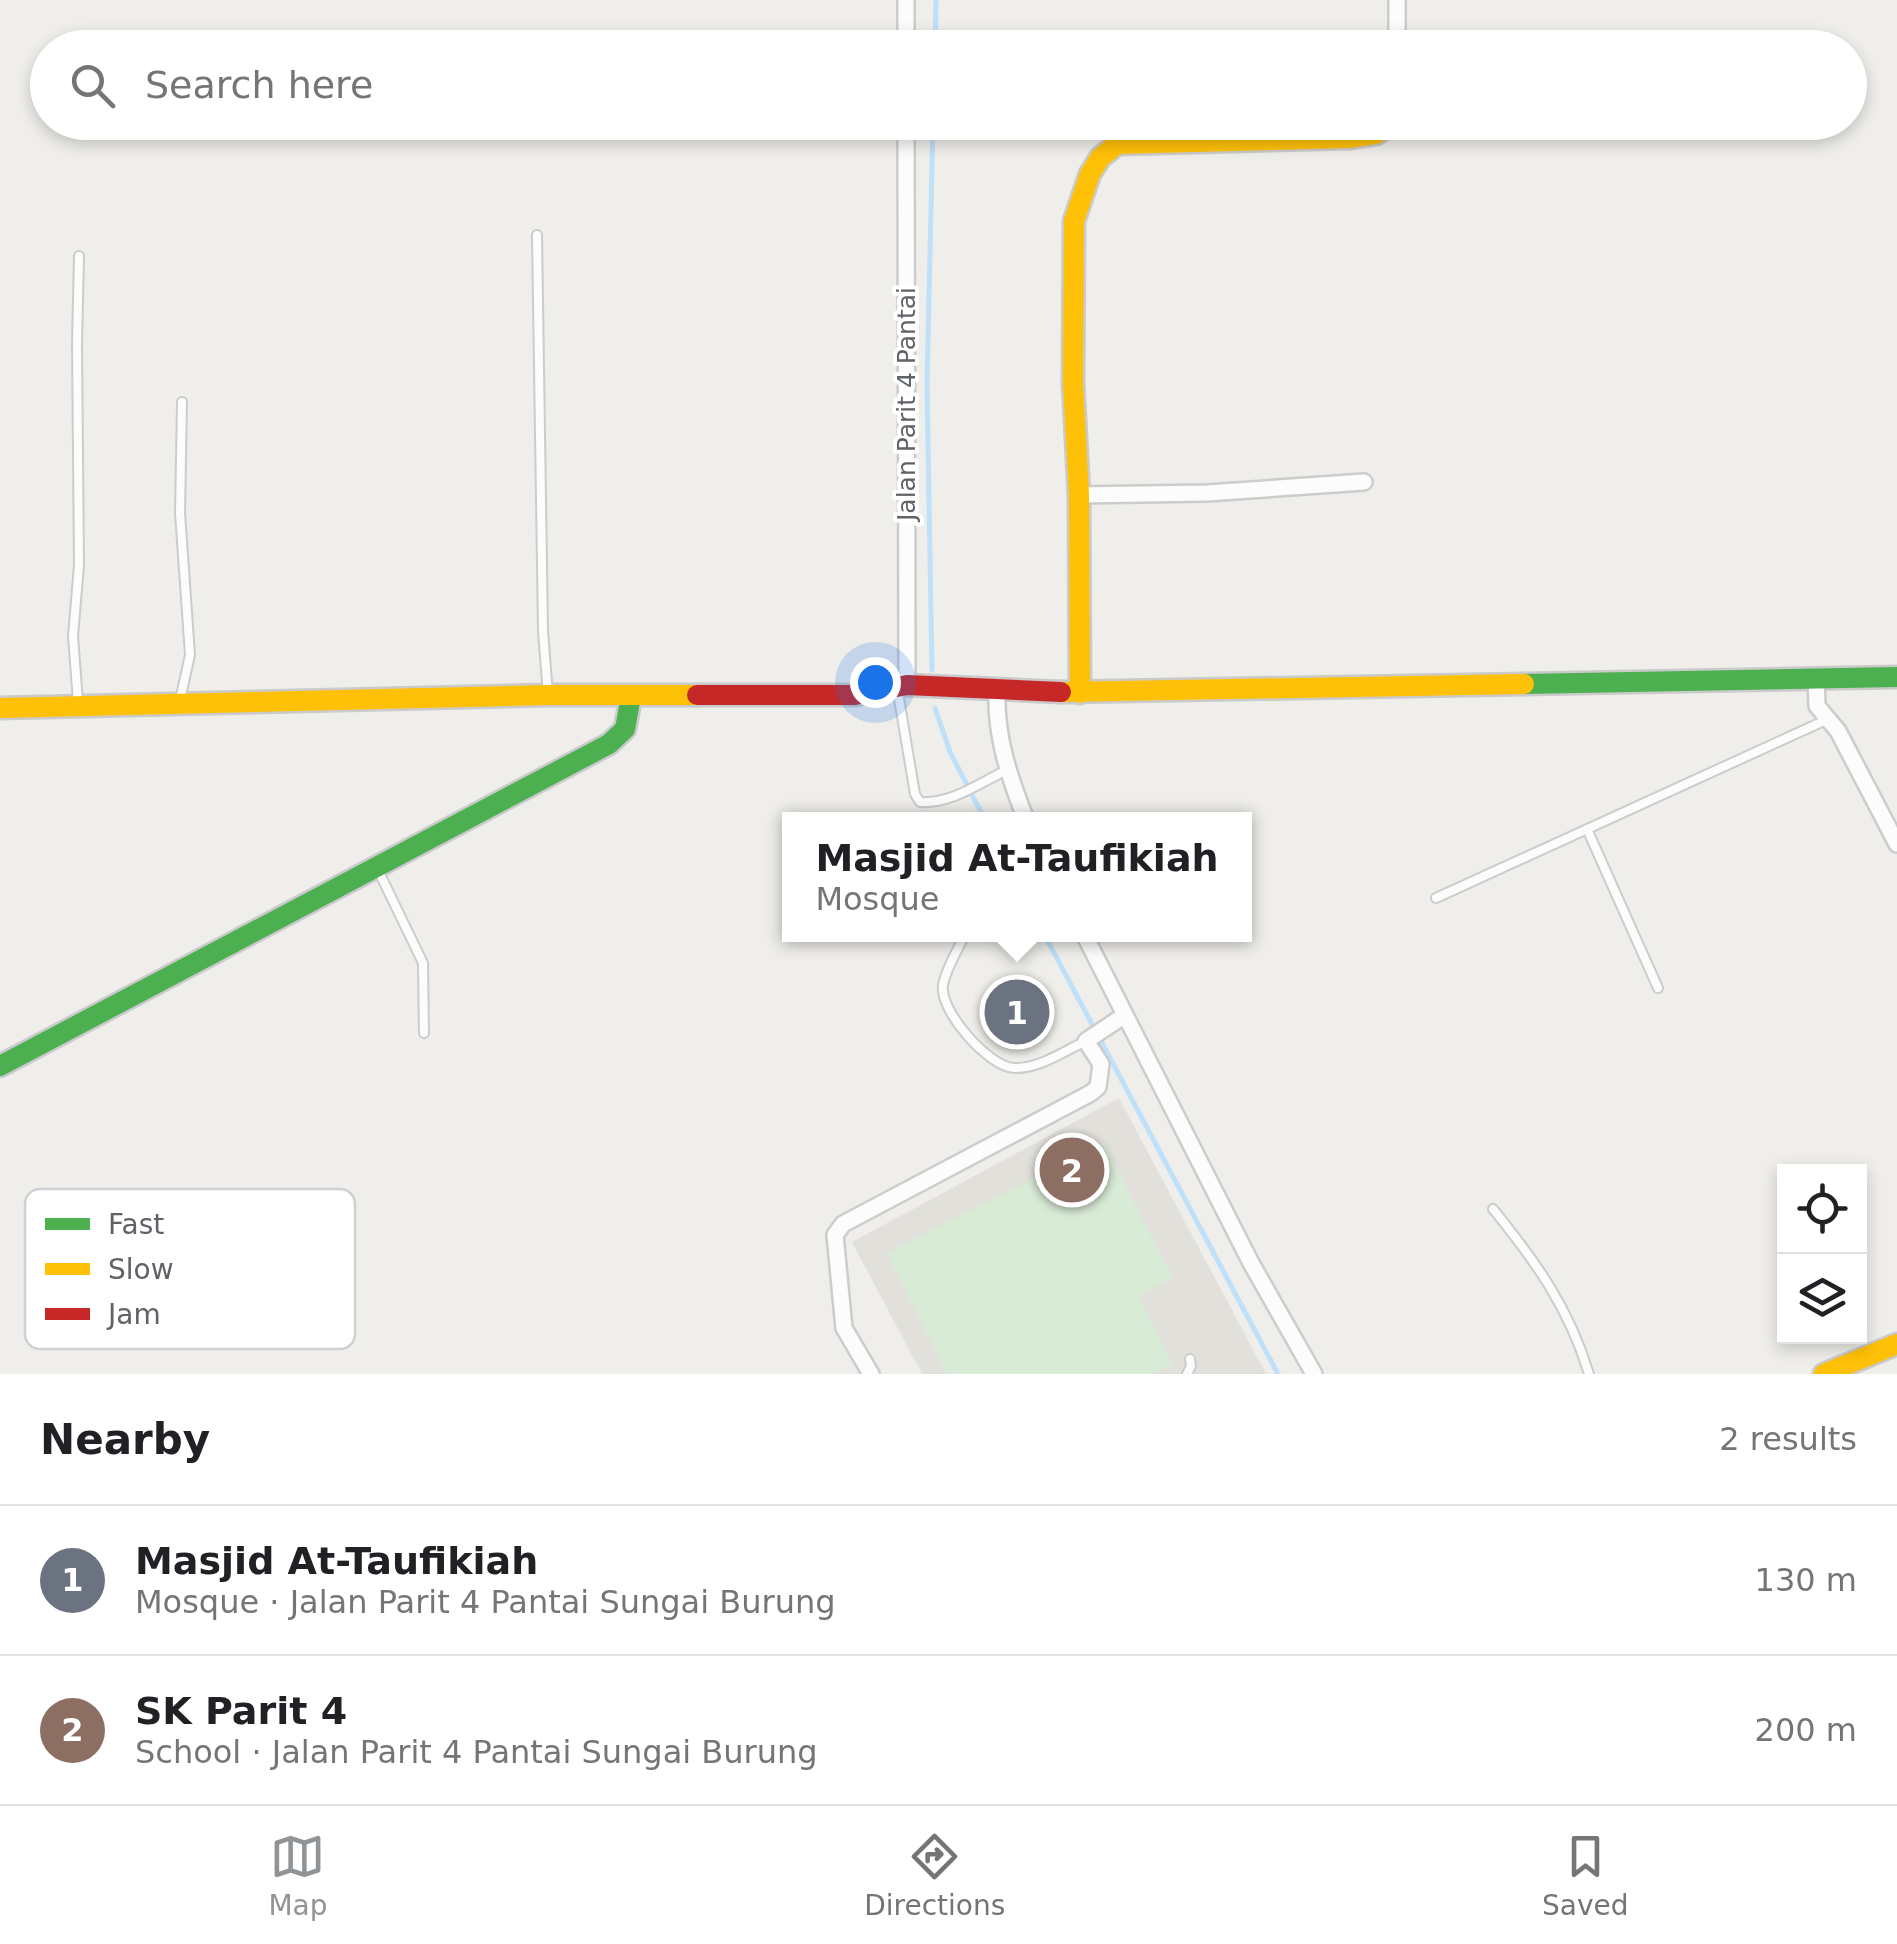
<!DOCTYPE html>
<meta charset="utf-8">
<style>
:root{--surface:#fff;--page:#f2f2f2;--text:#202124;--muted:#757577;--line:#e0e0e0;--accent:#919496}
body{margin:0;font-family:"DejaVu Sans",sans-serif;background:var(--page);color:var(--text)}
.controls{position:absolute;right:30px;bottom:30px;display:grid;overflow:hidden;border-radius:0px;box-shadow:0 5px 15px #0003}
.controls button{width:90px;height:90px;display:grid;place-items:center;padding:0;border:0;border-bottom:2px solid var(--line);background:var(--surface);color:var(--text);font:50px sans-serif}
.you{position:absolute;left:875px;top:682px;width:35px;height:35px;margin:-25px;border:8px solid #fff;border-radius:50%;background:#1a73e8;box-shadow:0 0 0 15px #1a73e833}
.badge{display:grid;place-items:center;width:65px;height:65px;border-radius:50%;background:var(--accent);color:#fff;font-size:32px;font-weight:700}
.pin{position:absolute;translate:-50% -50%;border:5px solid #fff;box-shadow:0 2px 10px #0006}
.popup{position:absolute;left:782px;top:812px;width:470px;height:130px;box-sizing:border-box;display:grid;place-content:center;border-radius:0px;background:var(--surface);filter:drop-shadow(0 2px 8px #0005);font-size:32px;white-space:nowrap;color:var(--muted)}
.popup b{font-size:38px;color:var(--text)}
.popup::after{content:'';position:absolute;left:50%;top:100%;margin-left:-20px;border:20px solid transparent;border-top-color:var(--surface)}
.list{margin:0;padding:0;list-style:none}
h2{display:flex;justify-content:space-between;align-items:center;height:130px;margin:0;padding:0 40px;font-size:42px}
h2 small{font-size:32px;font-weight:400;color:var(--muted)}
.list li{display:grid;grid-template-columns:65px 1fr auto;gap:30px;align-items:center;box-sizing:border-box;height:150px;padding:0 40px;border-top:2px solid var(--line)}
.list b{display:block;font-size:38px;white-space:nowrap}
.list p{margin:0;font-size:32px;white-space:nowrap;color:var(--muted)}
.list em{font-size:32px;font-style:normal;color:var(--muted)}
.icon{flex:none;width:55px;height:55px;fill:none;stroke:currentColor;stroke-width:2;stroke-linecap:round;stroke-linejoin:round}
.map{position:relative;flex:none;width:1897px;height:1374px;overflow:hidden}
.search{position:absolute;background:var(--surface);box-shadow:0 5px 15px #0003;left:30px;right:30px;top:30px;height:110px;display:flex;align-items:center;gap:25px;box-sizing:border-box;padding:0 35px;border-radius:55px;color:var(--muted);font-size:38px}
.sheet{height:430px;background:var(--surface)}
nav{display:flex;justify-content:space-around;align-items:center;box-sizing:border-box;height:140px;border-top:2px solid var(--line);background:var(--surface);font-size:28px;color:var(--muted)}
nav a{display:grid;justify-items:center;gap:5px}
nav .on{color:var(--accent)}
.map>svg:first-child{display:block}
</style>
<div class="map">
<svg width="1897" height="1374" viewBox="0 0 1897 1374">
<rect width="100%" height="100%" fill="#efeeea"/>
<!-- education -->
<path fill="#e2e0da" d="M 1119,1098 L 1266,1374 L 922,1374 L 852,1242 Z"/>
<!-- green -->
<path fill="#d8ebd6" d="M 1104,1143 L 1172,1278 L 1138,1296 L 1172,1364 L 1152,1374 L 947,1374 L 887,1253 Z"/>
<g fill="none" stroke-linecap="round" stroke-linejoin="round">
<!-- stream -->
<path stroke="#bfe0f9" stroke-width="5" d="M 935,48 L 936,0
M 932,670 L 927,385 L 933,122
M 935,708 L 950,752 L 985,820
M 1044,934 L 1278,1374"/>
<defs>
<path id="lane" d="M 537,235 L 543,631 L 548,695
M 897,687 L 915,794 L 920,802 C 952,804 979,783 1007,770
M 180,700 L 190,655 L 180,513 L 182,402
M 78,702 L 73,636 L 79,565 L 77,344 L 79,256
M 1587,829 L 1658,988
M 378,870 L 423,963 L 424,1033
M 1436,898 L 1826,720
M 965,934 C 958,950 946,968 943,985 C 939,1011 989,1067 1014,1068 C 1039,1069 1064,1051 1086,1041
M 1493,1209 C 1536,1262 1569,1308 1589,1374
M 1187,1374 L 1191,1366 L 1190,1359"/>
<path id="street" d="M 906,0 L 906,48
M 1397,48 L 1397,0
M 906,122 L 907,685
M 1079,495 L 1207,493 L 1364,482
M 1816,677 L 1817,706 L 1838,731 L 1897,844
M 997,689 C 995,736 1009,776 1026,820
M 1084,934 L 1251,1263 L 1314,1374
M 871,1374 L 844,1328 L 835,1235 L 843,1224 L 1091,1093 L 1098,1087 L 1101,1064 L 1086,1041 L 1125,1015"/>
<path id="fast" d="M 1524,684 L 1897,677
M 0,1066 L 609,744 L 625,729 L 631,696"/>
<path id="slow" d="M 1061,692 L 1524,684
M 1080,693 L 1079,495 L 1073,383 L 1074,221 L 1090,174 L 1100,158 L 1117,144 L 1351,138 L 1376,134 L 1394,122
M 0,708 L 548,695 L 697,695
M 1824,1374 L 1897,1344"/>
<path id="jam" d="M 697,695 L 855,695 L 907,685 L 1061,692"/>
</defs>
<!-- lane casing -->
<use href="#lane" stroke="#cbcccc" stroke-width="12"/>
<!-- street casing -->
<use href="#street" stroke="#cbcccc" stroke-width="20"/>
<!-- fast casing -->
<use href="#fast" stroke="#cacacb" stroke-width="25"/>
<!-- slow casing -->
<use href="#slow" stroke="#cacacb" stroke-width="25"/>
<!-- jam casing -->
<use href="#jam" stroke="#cacacb" stroke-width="25"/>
<!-- lane -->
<use href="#lane" stroke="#fdfcfc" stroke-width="8"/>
<!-- street -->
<use href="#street" stroke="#fdfcfc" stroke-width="15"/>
<!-- fast -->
<use href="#fast" stroke="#4caf50" stroke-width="20"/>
<!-- slow -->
<use href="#slow" stroke="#ffc107" stroke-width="20"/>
<!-- jam -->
<use href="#jam" stroke="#c62828" stroke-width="20"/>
</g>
<g text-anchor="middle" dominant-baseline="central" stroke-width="8" stroke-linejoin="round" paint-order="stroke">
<!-- street labels -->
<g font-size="25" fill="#5f6368" stroke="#fff">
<text transform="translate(906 404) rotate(-90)">Jalan Parit 4 Pantai</text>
</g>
</g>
<!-- legend -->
<rect x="25" y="1189" width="330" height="160" rx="15" fill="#fff" stroke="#cfd0d2" stroke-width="2.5"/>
<rect x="45" y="1218" width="45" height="12" fill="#4caf50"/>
<rect x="45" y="1263" width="45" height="12" fill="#ffc107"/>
<rect x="45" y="1308" width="45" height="12" fill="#c62828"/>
<g font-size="28" fill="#5f6368">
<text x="108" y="1234">Fast</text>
<text x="108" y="1279">Slow</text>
<text x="108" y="1324">Jam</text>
</g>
</svg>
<div class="controls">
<button><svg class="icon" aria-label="locate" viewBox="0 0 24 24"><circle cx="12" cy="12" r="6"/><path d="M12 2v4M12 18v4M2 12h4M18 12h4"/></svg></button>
<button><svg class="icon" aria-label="layers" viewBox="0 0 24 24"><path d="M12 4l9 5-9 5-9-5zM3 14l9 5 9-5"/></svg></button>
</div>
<div class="you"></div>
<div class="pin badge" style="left:1017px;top:1012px;background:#6b7280">1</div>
<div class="popup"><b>Masjid At-Taufikiah</b>Mosque</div>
<div class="pin badge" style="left:1072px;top:1170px;background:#8d6e63">2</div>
<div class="search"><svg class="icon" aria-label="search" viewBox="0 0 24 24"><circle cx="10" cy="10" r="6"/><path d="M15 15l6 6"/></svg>Search here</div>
</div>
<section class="sheet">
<h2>Nearby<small>2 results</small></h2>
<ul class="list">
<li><span class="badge" style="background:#6b7280">1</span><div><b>Masjid At-Taufikiah</b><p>Mosque · Jalan Parit 4 Pantai Sungai Burung</p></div><em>130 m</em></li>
<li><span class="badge" style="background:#8d6e63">2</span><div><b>SK Parit 4</b><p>School · Jalan Parit 4 Pantai Sungai Burung</p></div><em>200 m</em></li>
</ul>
</section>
<nav>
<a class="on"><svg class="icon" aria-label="map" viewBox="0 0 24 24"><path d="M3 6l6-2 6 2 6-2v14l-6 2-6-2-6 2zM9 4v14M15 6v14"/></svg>Map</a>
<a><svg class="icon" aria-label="directions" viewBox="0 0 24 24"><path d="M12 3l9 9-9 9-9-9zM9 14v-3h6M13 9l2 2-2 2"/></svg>Directions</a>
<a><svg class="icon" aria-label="saved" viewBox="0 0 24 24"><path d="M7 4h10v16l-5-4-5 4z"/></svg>Saved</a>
</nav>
